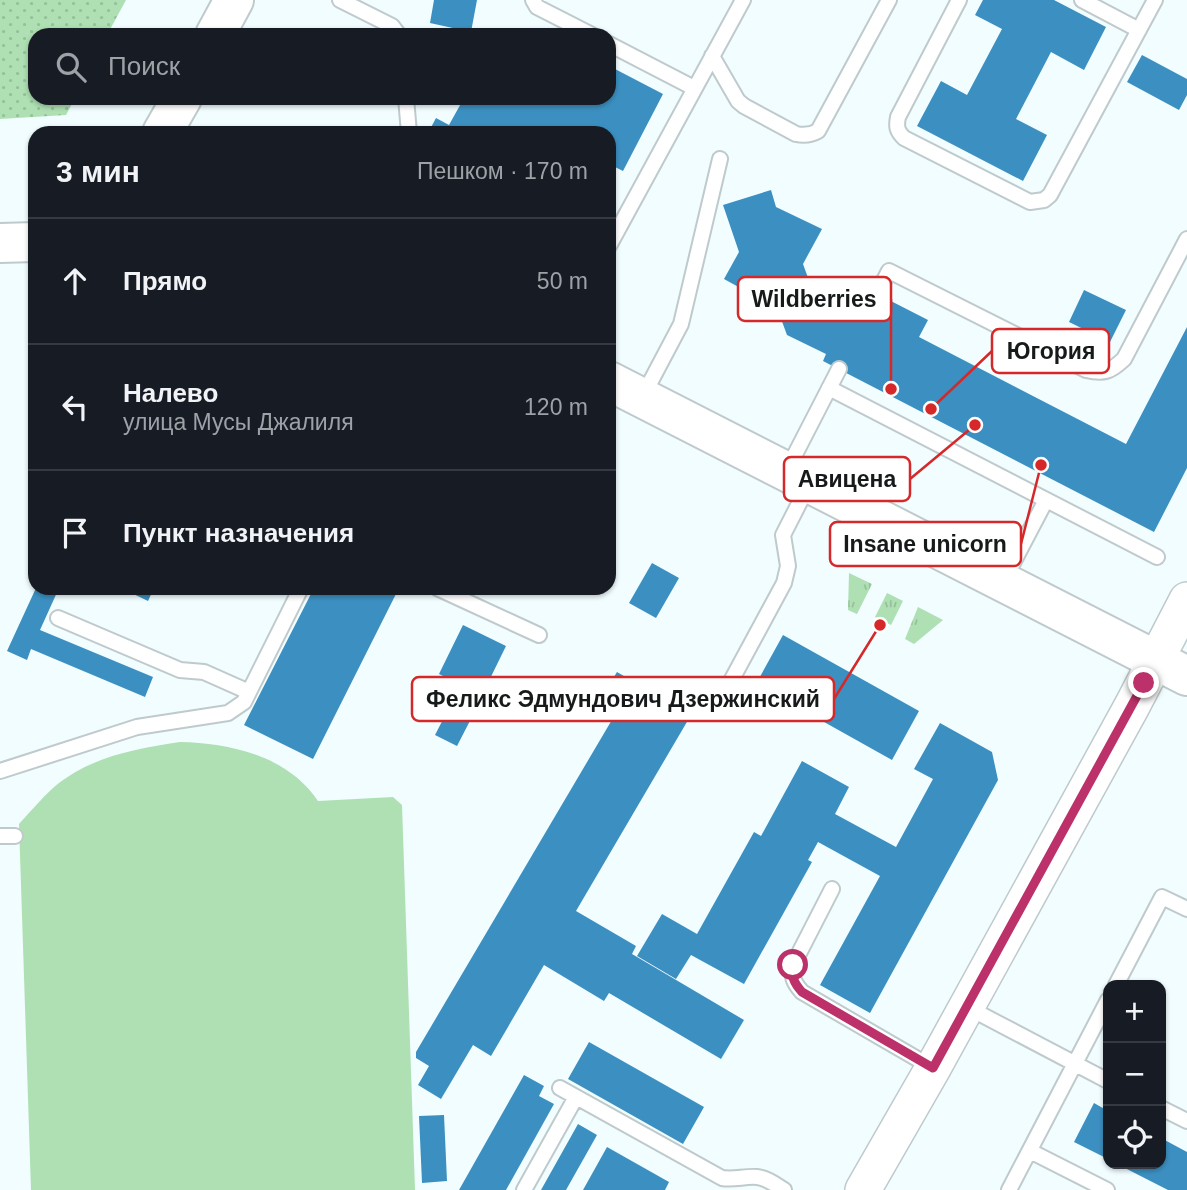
<!DOCTYPE html>
<html lang="ru">
<meta charset="utf-8">
<style>
:root{--surface:#171b24;--page:#242831;--text:#f1f3f6;--muted:#9ea1a6;--line:#363941}
body{margin:0;font-family:Helvetica,sans-serif;background:var(--page);color:var(--text)}
.controls{position:absolute;right:21px;bottom:21px;display:grid;overflow:hidden;border-radius:14px;box-shadow:0 2px 5px #0004}
.controls button{width:63px;height:63px;display:grid;place-items:center;padding:0;border:0;border-bottom:2px solid var(--line);background:var(--surface);color:var(--text);font:35px sans-serif}
.stop{position:absolute;width:21px;height:21px;margin:-16px;border:5px solid #bc316a;border-radius:50%;background:#fff}
.stop.end{background:#bc316a;border-color:#fff;box-shadow:0 2px 7px #0008}
.list{margin:0;padding:0;list-style:none}
h2{display:flex;justify-content:space-between;align-items:center;height:91px;margin:0;padding:0 28px;font-size:30px}
h2 small{font-size:23px;font-weight:400;color:var(--muted)}
.list li{display:grid;grid-template-columns:46px 1fr auto;gap:21px;align-items:center;box-sizing:border-box;height:126px;padding:0 28px;border-top:2px solid var(--line)}
.list b{display:block;font-size:26px;white-space:nowrap}
.list p{margin:0;font-size:23px;white-space:nowrap;color:var(--muted)}
.list em{font-size:23px;font-style:normal;color:var(--muted)}
.icon{flex:none;width:38px;height:38px;fill:none;stroke:currentColor;stroke-width:2;stroke-linecap:round;stroke-linejoin:round}
.map{position:relative;flex:none;width:1187px;height:1190px;overflow:hidden}
.search{position:absolute;background:var(--surface);box-shadow:0 2px 5px #0004;left:28px;top:28px;width:588px;height:77px;display:flex;align-items:center;gap:18px;box-sizing:border-box;padding:0 24px;border-radius:21px;color:var(--muted);font-size:26px}
.panel{position:absolute;background:var(--surface);box-shadow:0 2px 5px #0004;left:28px;top:126px;width:588px;height:469px;border-radius:21px}
.map>svg:first-child{display:block}
</style>
<div class="map">
<svg width="1187" height="1190" viewBox="0 0 1187 1190">
<defs>
<pattern id="grass-tufts" width="24" height="20" patternUnits="userSpaceOnUse" patternTransform="scale(1.75)"><rect width="24" height="20" fill="#aee0b3"/><path d="M3 7l-1-3M5 7V3M7 7l1-3M15 17l-1-3M17 17v-4M19 17l1-3" fill="none" stroke="#95c099"/></pattern>
<pattern id="park-dots" width="8" height="8" patternUnits="userSpaceOnUse" patternTransform="scale(1.75)"><rect width="8" height="8" fill="#aee0b3"/><path d="M2 2h.1M6 6h.1" fill="none" stroke="#95c099" stroke-width="1.8" stroke-linecap="round"/></pattern>
</defs>
<rect width="100%" height="100%" fill="#f1fdff"/>
<!-- grass -->
<path fill="url(#grass-tufts)" d="M 849,573 L 872,584 L 857,614 L 848,610 Z
M 887,593 L 903,601 L 891,625 L 875,617 Z
M 918,607 L 943,620 L 914,644 L 905,639 Z"/>
<!-- park -->
<path fill="url(#park-dots)" d="M 0,0 L 126,0 L 107,35 L 35,35 L 35,98 L 75,98 L 66,115 L 0,119 Z"/>
<!-- garden -->
<path fill="#aee0b3" d="M 180,742 C 230,743 288,756 318,801 L 393,797 L 402,805 L 415,1190 L 31,1190 L 19,824 C 30,812 41,799 53,788 C 89,757 134,749 180,742 Z"/>
<!-- building -->
<path fill="#3c90c1" d="M 434,0 L 477,0 L 471,32 L 430,23 Z
M 983,0 L 1054,0 L 1106,27 L 1084,70 L 1051,52 L 1016,119 L 1047,135 L 1023,181 L 917,126 L 941,81 L 967,95 L 1002,29 L 975,15 Z
M 1142,55 L 1187,79 L 1187,95 L 1179,110 L 1127,82 Z
M 615,69 L 663,94 L 623,171 L 609,164 L 609,133 L 428,133 L 436,118 L 449,125 L 464,98 L 609,98 L 609,80 Z
M 771,190 L 776,207 L 822,229 L 803,264 L 811,286 L 825,279 L 834,295 L 820,303 L 845,317 L 852,305 L 875,317 L 885,298 L 928,320 L 919,337 L 1126,444 L 1187,327 L 1187,468 L 1154,532 L 823,361 L 826,354 L 787,335 L 777,308 L 724,279 L 739,252 L 723,205 Z
M 1084,290 L 1126,310 L 1110,342 L 1069,322 Z
M 652,563 L 679,578 L 656,618 L 629,603 Z
M 36,588 L 59,588 L 40,630 L 153,677 L 145,697 L 31,649 L 27,660 L 7,651 Z
M 121,588 L 154,588 L 148,601 Z
M 314,588 L 399,588 L 313,759 L 244,725 Z
M 463,625 L 506,646 L 482,695 L 439,674 Z
M 783,635 L 919,711 L 892,760 L 756,684 Z
M 617,672 L 691,715 L 576,911 L 636,946 L 632,954 L 744,1020 L 721,1059 L 609,993 L 604,1001 L 544,965 L 491,1056 L 473,1045 L 441,1099 L 418,1085 L 429,1066 L 416,1058 L 416,1052 L 616,713 L 598,703 Z
M 452,702 L 474,713 L 457,746 L 435,735 Z
M 940,723 L 992,752 L 998,780 L 870,1013 L 820,985 L 880,876 L 818,842 L 808,860 L 812,862 L 744,984 L 691,955 L 676,979 L 637,956 L 662,914 L 697,934 L 754,832 L 761,836 L 802,761 L 849,787 L 835,814 L 896,847 L 933,779 L 914,769 Z
M 589,1042 L 704,1107 L 683,1144 L 568,1079 Z
M 524,1075 L 544,1086 L 539,1096 L 554,1104 L 506,1190 L 459,1190 Z
M 1094,1103 L 1108,1111 L 1108,1159 L 1074,1142 Z
M 444,1115 L 447,1181 L 422,1183 L 419,1116 Z
M 578,1124 L 597,1135 L 566,1190 L 541,1190 Z
M 1161,1138 L 1187,1152 L 1187,1190 L 1168,1190 L 1117,1164 L 1161,1164 Z
M 607,1147 L 669,1182 L 665,1190 L 583,1190 Z"/>
<g fill="none" stroke-linecap="round" stroke-linejoin="round">
<defs>
<path id="service" d="M 340,0 L 392,26 L 399,35
M 533,0 L 537,7 L 592,35
M 959,0 L 898,117 C 896,127 897,131 904,138 L 1030,202 L 1044,200 L 1050,195 L 1155,0
M 1082,0 L 1139,30
M 609,44 L 694,88
M 712,56 L 738,101 L 744,106 L 796,134 C 805,136 811,135 818,131 L 889,0
M 406,98 L 409,133
M 609,246 L 743,0
M 867,313 L 889,271 L 1086,370 C 1104,374 1110,372 1124,359 L 1187,239
M 829,388 L 1157,557
M 643,396 L 681,324 L 720,159
M 787,470 L 839,369
M 1003,582 L 1046,500
M 437,588 L 539,635
M 58,618 L 180,670 L 204,672 L 249,692
M 717,707 L 784,583 L 788,566 L 783,535 L 809,484
M 0,771 L 137,727 L 228,713 L 244,702 L 301,588
M 0,836 L 15,836
M 832,889 L 793,965 C 791,977 794,983 802,992 L 933,1068
M 1116,985 L 1162,897 L 1187,909
M 967,1007 L 1108,1081
M 560,1088 L 722,1178 C 734,1180 745,1176 757,1177 C 767,1178 776,1185 784,1190
M 1161,1108 L 1187,1121
M 1030,1151 L 1107,1190
M 524,1190 L 576,1097
M 1009,1190 L 1108,1000"/>
<path id="tertiary" d="M 863,1190 L 933,1068 L 1132,706 L 1187,600"/>
<path id="secondary" d="M 215,35 L 234,0
M 162,133 L 182,98
M 0,243 L 35,242
M 609,381 L 1187,676"/>
</defs>
<!-- service casing -->
<use href="#service" stroke="#bfcacc" stroke-width="18"/>
<!-- tertiary casing -->
<use href="#tertiary" stroke="#bfcacc" stroke-width="38"/>
<!-- secondary casing -->
<use href="#secondary" stroke="#bfcacc" stroke-width="42"/>
<!-- service -->
<use href="#service" stroke="#fff" stroke-width="14"/>
<!-- tertiary -->
<use href="#tertiary" stroke="#fff" stroke-width="35"/>
<!-- secondary -->
<use href="#secondary" stroke="#fff" stroke-width="38"/>
</g>
<g fill="none" stroke-linecap="round" stroke-linejoin="round">
<!-- route -->
<path stroke="#bc316a" stroke-width="9" d="M 793,965 C 791,977 794,983 802,992 L 933,1068 L 1144,683"/>
</g>
<!-- callouts -->
<path fill="none" stroke="#d62828" stroke-width="2.5" d="M891 389L891 299M931 409L992 351M975 425L910 479M1041 465L1021 544M880 625L834 699"/>
<g fill="#d62828" stroke="#fff" stroke-width="2.5">
<circle cx="891" cy="389" r="7"/>
<circle cx="931" cy="409" r="7"/>
<circle cx="975" cy="425" r="7"/>
<circle cx="1041" cy="465" r="7"/>
<circle cx="880" cy="625" r="7"/>
</g>
<g fill="#fff" stroke="#d62828" stroke-width="2.5">
<rect x="738" y="277" width="153" height="44" rx="7"/>
<rect x="992" y="329" width="117" height="44" rx="7"/>
<rect x="784" y="457" width="126" height="44" rx="7"/>
<rect x="830" y="522" width="191" height="44" rx="7"/>
<rect x="412" y="677" width="422" height="44" rx="7"/>
</g>
<g font-size="23" text-anchor="middle" font-weight="bold" fill="#161a1b">
<text x="814" y="307">Wildberries</text>
<text x="1051" y="359">Югория</text>
<text x="847" y="487">Авицена</text>
<text x="925" y="552">Insane unicorn</text>
<text x="623" y="707">Феликс Эдмундович Дзержинский</text>
</g>
</svg>
<div class="controls">
<button>+</button>
<button>−</button>
<button><svg class="icon" aria-label="locate" viewBox="0 0 24 24"><circle cx="12" cy="12" r="6"/><path d="M12 2v4M12 18v4M2 12h4M18 12h4"/></svg></button>
</div>
<div class="stop" style="left:793px;top:965px"></div>
<div class="stop end" style="left:1144px;top:683px"></div>
<div class="search"><svg class="icon" aria-label="search" viewBox="0 0 24 24"><circle cx="10" cy="10" r="6"/><path d="M15 15l6 6"/></svg>Поиск</div>
<section class="panel">
<h2>3 мин<small>Пешком · 170 m</small></h2>
<ul class="list">
<li><svg class="icon" aria-label="ahead" viewBox="0 0 24 24"><path d="M12 20V5M6 11l6-6 6 6"/></svg><div><b>Прямо</b></div><em>50 m</em></li>
<li><svg class="icon" aria-label="left" viewBox="0 0 24 24"><path d="M17 20v-9H6M10 6l-5 5 5 5"/></svg><div><b>Налево</b><p>улица Мусы Джалиля</p></div><em>120 m</em></li>
<li><svg class="icon" aria-label="arrive" viewBox="0 0 24 24"><path d="M6 21V4h12l-3 4 3 4H6"/></svg><div><b>Пункт назначения</b></div></li>
</ul>
</section>
</div>
